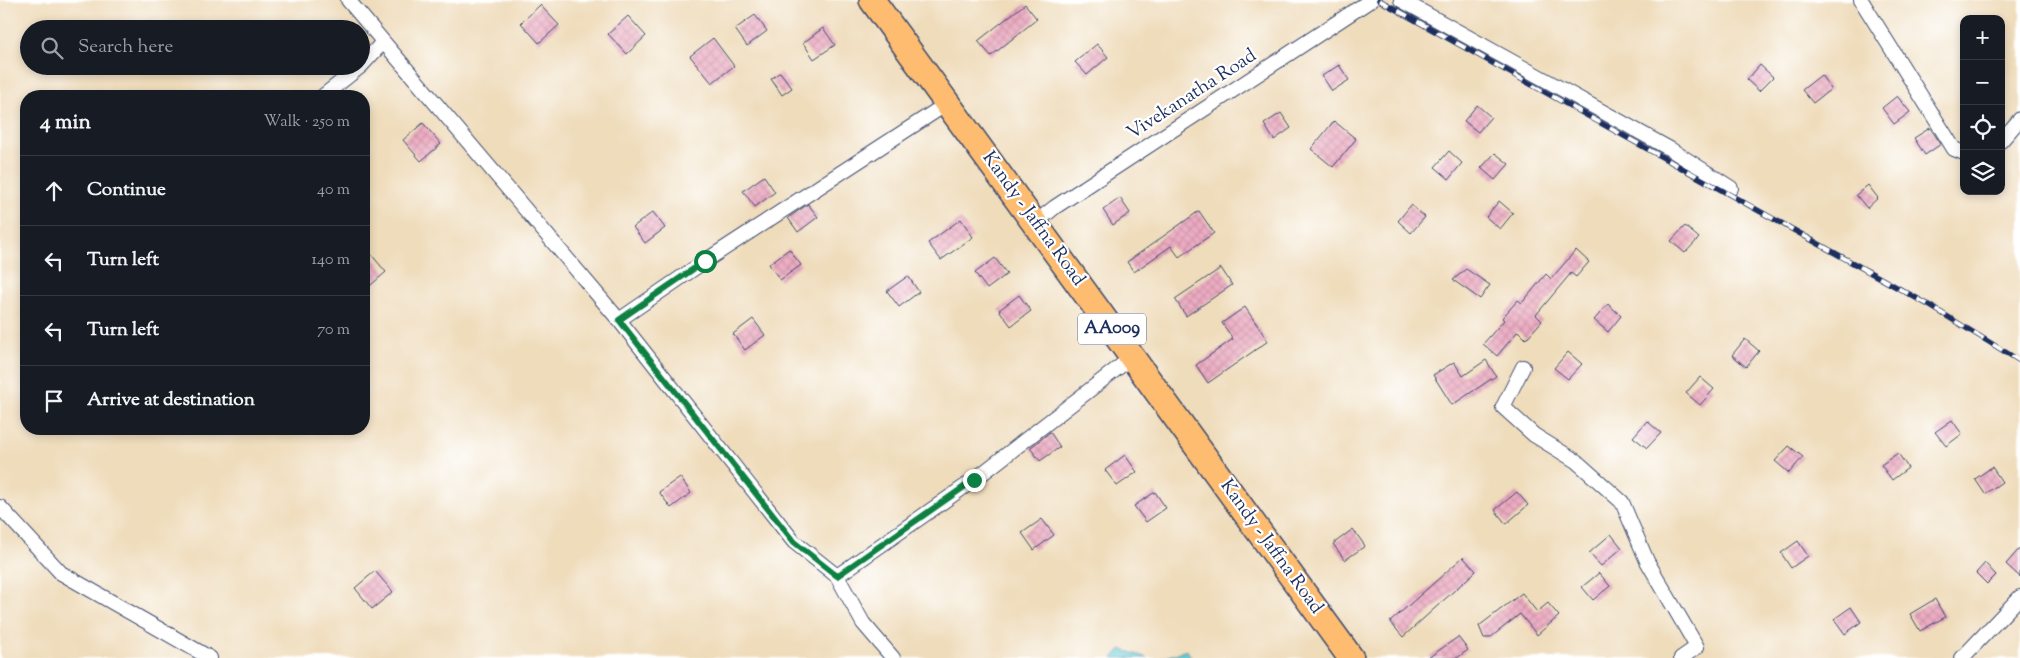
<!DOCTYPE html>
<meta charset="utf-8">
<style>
:root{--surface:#171b24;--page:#20242c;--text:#f1f3f6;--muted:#9ea1a6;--line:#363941}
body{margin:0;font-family:"Sorts Mill Goudy",serif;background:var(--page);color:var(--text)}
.controls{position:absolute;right:15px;top:15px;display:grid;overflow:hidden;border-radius:10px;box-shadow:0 2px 8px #0003}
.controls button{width:45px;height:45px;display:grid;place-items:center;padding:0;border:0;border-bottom:1px solid var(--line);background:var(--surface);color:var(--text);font:25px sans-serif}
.stop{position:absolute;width:15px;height:15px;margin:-11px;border:4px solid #0b8043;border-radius:50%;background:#fff}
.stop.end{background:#0b8043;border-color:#fff;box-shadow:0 1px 5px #0008}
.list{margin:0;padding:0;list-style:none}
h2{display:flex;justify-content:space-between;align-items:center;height:65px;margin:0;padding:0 20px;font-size:21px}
h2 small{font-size:16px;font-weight:400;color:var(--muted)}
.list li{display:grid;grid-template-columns:32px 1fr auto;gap:15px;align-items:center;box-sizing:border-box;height:70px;padding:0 20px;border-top:1px solid var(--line)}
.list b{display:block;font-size:19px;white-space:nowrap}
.list em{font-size:16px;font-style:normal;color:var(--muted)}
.icon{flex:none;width:28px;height:28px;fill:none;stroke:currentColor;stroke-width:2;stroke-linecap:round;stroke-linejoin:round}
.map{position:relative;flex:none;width:2020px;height:658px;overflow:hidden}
.search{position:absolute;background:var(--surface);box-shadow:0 2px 8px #0003;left:20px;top:20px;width:350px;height:55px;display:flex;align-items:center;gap:12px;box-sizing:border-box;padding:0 18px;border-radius:28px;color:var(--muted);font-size:19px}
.panel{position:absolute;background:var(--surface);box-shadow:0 2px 8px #0003;left:20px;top:90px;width:350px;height:345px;border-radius:20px}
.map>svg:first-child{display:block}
</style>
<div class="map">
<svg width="2020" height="658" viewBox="0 0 2020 658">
<defs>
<pattern id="building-cross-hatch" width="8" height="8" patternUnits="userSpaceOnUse" patternTransform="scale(1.25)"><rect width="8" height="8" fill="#ecabc1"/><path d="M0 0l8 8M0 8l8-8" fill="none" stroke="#ca93a8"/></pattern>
</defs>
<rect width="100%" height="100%" fill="#fff"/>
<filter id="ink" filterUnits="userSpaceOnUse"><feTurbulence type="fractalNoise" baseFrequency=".02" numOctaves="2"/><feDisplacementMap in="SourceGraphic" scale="10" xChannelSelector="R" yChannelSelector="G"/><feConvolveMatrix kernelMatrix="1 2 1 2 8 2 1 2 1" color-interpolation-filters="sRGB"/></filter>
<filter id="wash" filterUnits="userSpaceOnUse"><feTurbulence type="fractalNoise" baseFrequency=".0096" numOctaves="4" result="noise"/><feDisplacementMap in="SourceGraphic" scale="20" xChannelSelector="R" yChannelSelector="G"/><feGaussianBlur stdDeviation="1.12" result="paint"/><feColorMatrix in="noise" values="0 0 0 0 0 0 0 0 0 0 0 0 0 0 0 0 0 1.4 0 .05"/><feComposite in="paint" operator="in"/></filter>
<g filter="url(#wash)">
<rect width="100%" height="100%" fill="#efdcbb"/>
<!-- water -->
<path fill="#5ac7d0" stroke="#3a7b97" d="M 1121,649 L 1148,658 L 1113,658 Z
M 1187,650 L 1191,658 L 1162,658 Z"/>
<g id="blocks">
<!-- building -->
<path fill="url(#building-cross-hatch)" d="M 1025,4 L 1037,19 L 991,56 L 978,41 Z
M 540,5 L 559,25 L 539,43 L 521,23 Z
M 755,15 L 767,31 L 747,46 L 735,29 Z
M 628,16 L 646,36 L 627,54 L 608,34 Z
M 823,28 L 835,45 L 814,59 L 803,43 Z
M 713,38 L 734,66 L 712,83 L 690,56 Z
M 1097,44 L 1108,57 L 1087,75 L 1075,62 Z
M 1339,65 L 1349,80 L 1332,91 L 1322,76 Z
M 1760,65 L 1773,77 L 1759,91 L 1747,80 Z
M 780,72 L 792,88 L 782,95 L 771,79 Z
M 1821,75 L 1831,89 L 1813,103 L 1802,90 Z
M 1897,96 L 1910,112 L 1894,124 L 1882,108 Z
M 1477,105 L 1491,117 L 1478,132 L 1464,121 Z
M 1281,113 L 1291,128 L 1274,140 L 1264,124 Z
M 1334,121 L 1356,139 L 1333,167 L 1311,149 Z
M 423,123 L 441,144 L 421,161 L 403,140 Z
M 1930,128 L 1941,144 L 1925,155 L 1914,138 Z
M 1449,151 L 1462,163 L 1449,179 L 1435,167 Z
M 1495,153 L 1509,164 L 1495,180 L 1481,168 Z
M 764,176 L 775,192 L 755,207 L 743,191 Z
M 1868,185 L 1878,198 L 1867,208 L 1856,195 Z
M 1120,198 L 1130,213 L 1113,225 L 1103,210 Z
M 1499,201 L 1513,213 L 1500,229 L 1486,217 Z
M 808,204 L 818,217 L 798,232 L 788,218 Z
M 1411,205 L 1425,217 L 1411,233 L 1398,221 Z
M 1199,211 L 1214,233 L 1179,257 L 1171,246 L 1134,272 L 1127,262 Z
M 653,212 L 665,228 L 645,243 L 633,227 Z
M 961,219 L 973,237 L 941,260 L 928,243 Z
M 1685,226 L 1699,238 L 1685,253 L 1671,241 Z
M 364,246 L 386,272 L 364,291 Z
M 789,249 L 801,265 L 780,280 L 769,264 Z
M 1576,250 L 1589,262 L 1576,277 L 1571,273 L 1536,315 L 1542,321 L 1526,339 L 1518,331 L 1497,356 L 1483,344 L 1504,320 L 1502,318 L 1518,300 L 1522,303 L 1546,274 L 1551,279 Z
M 995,258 L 1007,274 L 987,289 L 975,273 Z
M 1221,268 L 1232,285 L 1186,316 L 1175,299 Z
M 1466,269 L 1490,285 L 1480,299 L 1453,280 Z
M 908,276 L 919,292 L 899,307 L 887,291 Z
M 1019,295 L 1031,311 L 1011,326 L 999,310 Z
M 1608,304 L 1621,316 L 1608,332 L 1594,320 Z
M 1245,307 L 1268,341 L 1208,383 L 1196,365 L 1233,339 L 1222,323 Z
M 753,319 L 765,335 L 745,350 L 733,334 Z
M 1745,339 L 1759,351 L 1746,367 L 1732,355 Z
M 1568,352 L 1582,364 L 1568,379 L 1554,368 Z
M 1486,360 L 1496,376 L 1452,405 L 1433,375 L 1454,362 L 1463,376 Z
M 1700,377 L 1714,389 L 1700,405 L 1686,393 Z
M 1952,420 L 1962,434 L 1946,446 L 1935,432 Z
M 1647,421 L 1661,433 L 1647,448 L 1633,437 Z
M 1050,432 L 1060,447 L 1040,461 L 1030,448 Z
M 1789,446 L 1803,457 L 1789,473 L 1775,461 Z
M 1898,453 L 1908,468 L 1892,480 L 1881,465 Z
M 1125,455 L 1137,472 L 1117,486 L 1105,470 Z
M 1992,467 L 2002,482 L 1985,494 L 1975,479 Z
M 680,477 L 691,493 L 671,508 L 659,492 Z
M 1155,492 L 1166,508 L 1146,522 L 1134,506 Z
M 1517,492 L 1528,505 L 1506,524 L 1495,510 Z
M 1042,519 L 1054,535 L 1034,550 L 1022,533 Z
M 1353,529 L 1365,546 L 1345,560 L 1333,544 Z
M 1611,534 L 1622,548 L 1601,566 L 1589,553 Z
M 1798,541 L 1808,556 L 1791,568 L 1781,553 Z
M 2020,548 L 2020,577 L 2006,564 Z
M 1463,557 L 1476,571 L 1403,637 L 1390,622 Z
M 1985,563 L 1996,575 L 1987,584 L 1976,573 Z
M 375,571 L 393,592 L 372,609 L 355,588 Z
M 1599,573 L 1610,586 L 1593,600 L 1582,587 Z
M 1522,593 L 1537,612 L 1548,603 L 1559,616 L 1537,635 L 1520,614 L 1490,638 L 1484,638 L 1479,626 Z
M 1935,599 L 1945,617 L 1920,631 L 1910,614 Z
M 1851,607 L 1861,622 L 1845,634 L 1834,619 Z
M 1458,637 L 1468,650 L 1457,658 L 1428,658 Z"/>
</g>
</g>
<g filter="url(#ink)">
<use href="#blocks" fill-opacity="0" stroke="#3b496c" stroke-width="1"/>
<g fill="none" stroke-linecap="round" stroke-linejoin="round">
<defs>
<path id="street" d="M 348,0 L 619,320 L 794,542 L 837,576 L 863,623 L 893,658
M 1401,0 L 1670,149 L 1731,188
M 1861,0 L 1954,149 L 1964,153
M 361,66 L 383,42
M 323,96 L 361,66
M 2001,141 L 2020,119
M 1035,223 L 1055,207 L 1371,0
M 619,320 L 705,261 L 948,103
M 1523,367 L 1503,407 L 1534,435 L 1576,461 L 1622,502 L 1647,561 L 1697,647 L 1681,658
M 0,507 L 61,573 L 210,658
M 837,576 L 974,480 L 1132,357
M 1962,658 L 2020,597"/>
<path id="highway" d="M 872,0 L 1351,658"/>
</defs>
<!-- street casing -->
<use href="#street" stroke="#3b496c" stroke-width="16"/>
<!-- highway casing -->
<use href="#highway" stroke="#3b496c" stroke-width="28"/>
<!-- street -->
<use href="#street" stroke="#fff" stroke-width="14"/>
<!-- highway -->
<use href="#highway" stroke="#febc71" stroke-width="25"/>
<defs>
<path id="rail" d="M 1379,0 L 1927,304 L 2020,361"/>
</defs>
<!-- rail casing -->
<use href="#rail" stroke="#1b2f5e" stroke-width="5.5"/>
<!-- rail -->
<use href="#rail" stroke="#fff" stroke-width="4" stroke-dasharray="11" stroke-linecap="butt"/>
</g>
</g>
<g fill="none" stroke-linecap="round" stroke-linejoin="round" filter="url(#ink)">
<!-- route -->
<path stroke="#0b8043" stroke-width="6" d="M 705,261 L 619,320 L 794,542 L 837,576 L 974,480"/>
</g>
<g text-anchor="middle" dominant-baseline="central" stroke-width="4.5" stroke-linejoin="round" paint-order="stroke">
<!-- shield labels -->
<rect fill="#fff" stroke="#5f6d8e" stroke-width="1" x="1078" y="313.5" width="68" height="31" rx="4"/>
<g font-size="18" font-weight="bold" fill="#1b2f5e">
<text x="1112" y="329">AA009</text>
</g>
<!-- street labels -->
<g font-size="19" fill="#1b2f5e" stroke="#fff">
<text transform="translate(1192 95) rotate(-33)">Vivekanatha Road</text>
<text transform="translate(1033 219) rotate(54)">Kandy - Jaffna Road</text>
<text transform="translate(1271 547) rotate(54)">Kandy - Jaffna Road</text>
</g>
</g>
</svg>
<div class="controls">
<button>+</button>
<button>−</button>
<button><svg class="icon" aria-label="locate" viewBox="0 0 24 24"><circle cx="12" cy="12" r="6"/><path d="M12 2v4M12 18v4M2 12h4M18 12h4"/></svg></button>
<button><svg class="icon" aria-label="layers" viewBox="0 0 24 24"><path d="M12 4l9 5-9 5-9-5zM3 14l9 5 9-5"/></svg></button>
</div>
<div class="stop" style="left:705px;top:261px"></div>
<div class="stop end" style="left:974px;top:480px"></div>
<div class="search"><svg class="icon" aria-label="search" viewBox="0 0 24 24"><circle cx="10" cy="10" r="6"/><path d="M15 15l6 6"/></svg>Search here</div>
<section class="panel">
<h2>4 min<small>Walk · 250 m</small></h2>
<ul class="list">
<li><svg class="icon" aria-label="ahead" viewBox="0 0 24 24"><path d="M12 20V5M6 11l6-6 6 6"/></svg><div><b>Continue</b></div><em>40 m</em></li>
<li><svg class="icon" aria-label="left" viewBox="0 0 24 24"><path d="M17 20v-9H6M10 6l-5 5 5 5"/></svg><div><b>Turn left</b></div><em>140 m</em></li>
<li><svg class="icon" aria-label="left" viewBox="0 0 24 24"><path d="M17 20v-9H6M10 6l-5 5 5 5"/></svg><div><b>Turn left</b></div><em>70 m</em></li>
<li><svg class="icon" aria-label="arrive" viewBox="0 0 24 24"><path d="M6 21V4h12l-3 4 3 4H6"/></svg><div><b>Arrive at destination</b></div></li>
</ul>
</section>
</div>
